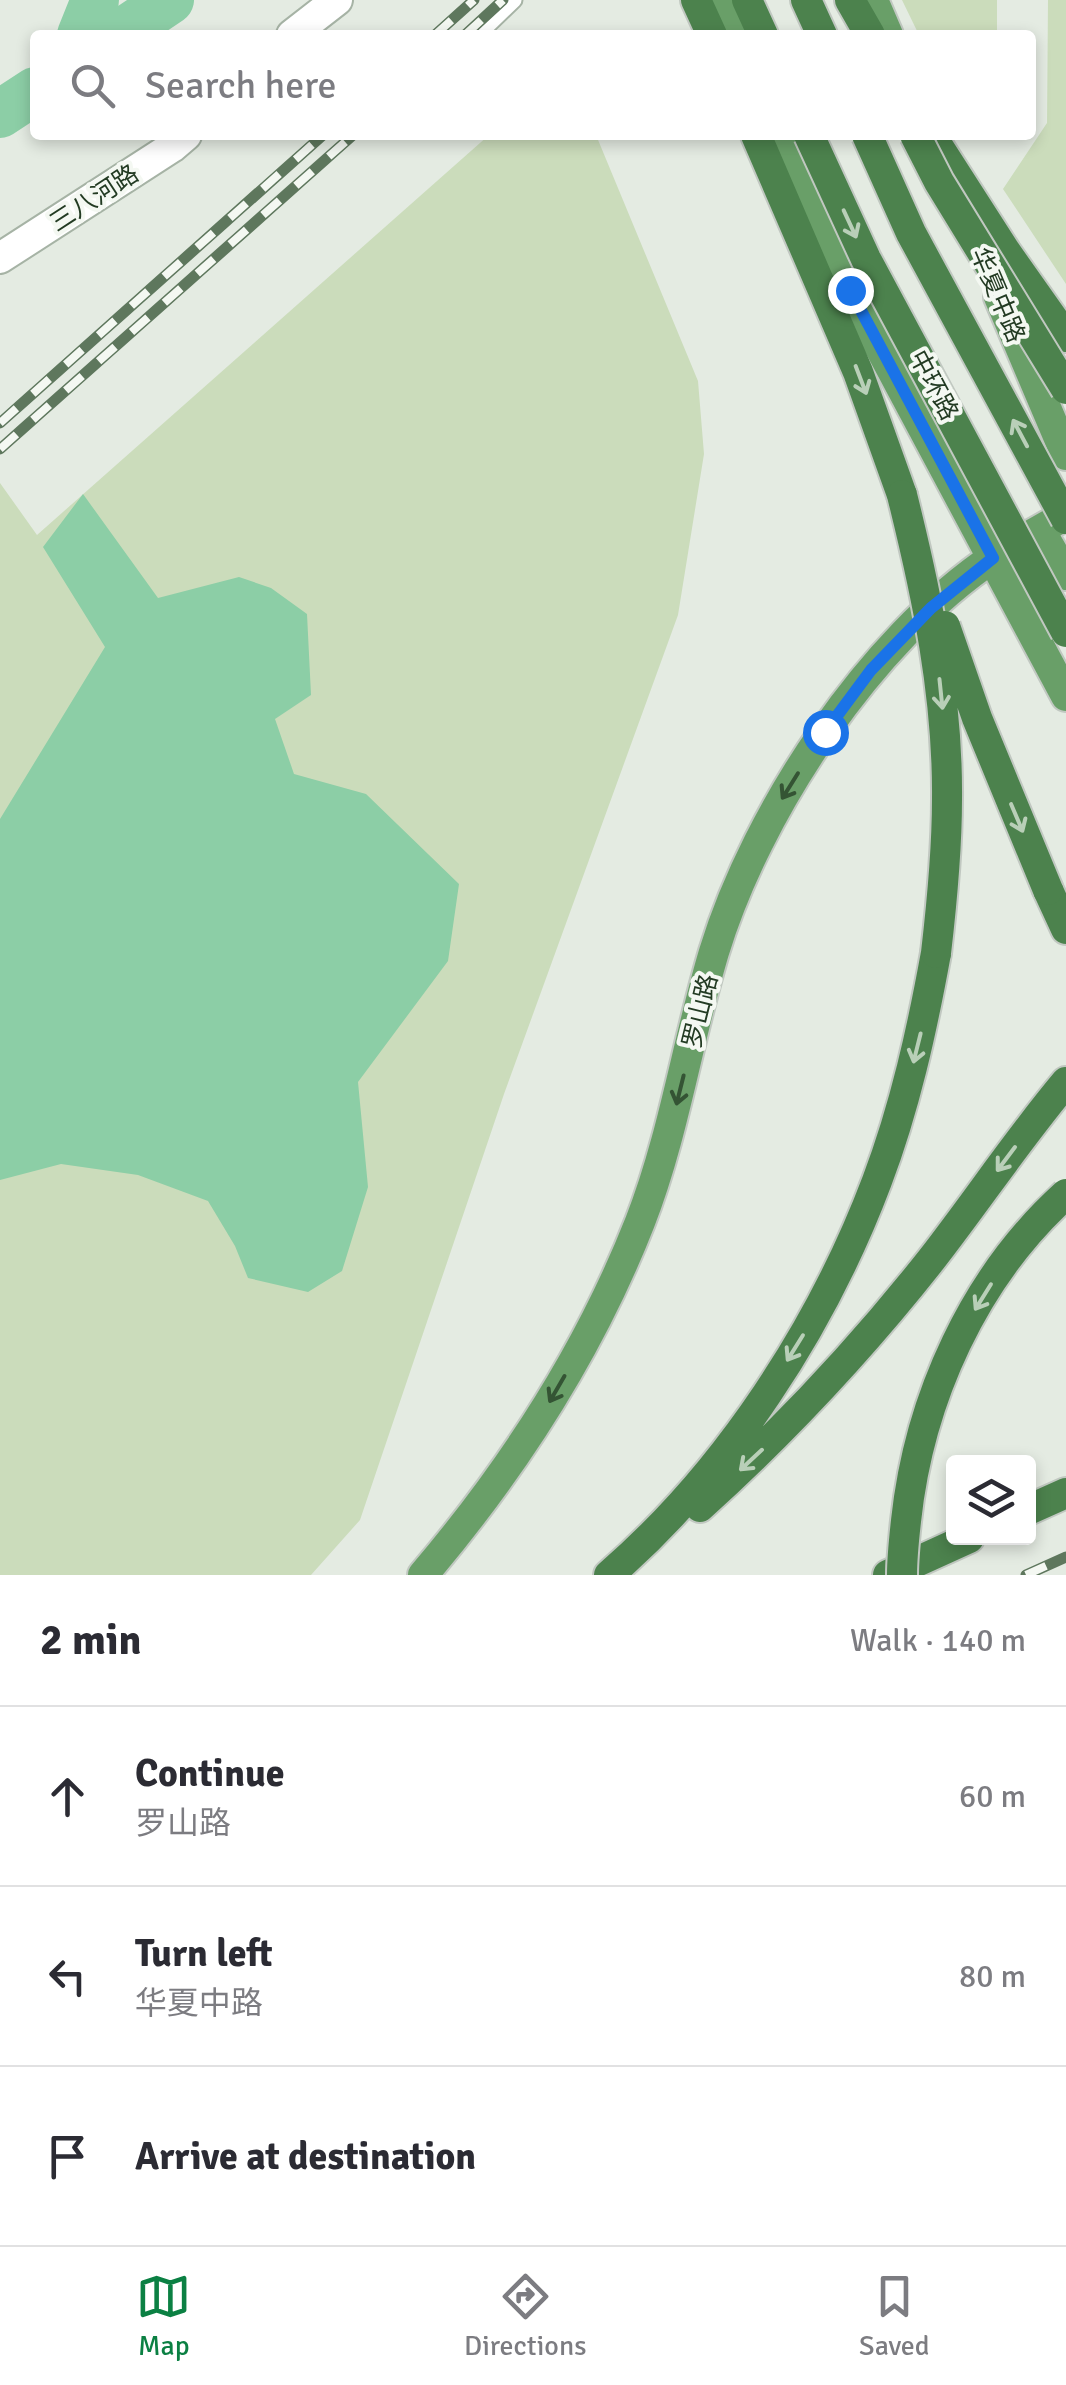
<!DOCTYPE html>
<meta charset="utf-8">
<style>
:root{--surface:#fff;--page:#f7f7f7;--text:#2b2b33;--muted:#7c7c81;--line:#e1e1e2;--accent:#0b8043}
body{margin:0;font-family:Signika,"Noto Sans SC",sans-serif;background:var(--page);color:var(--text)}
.controls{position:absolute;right:30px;bottom:30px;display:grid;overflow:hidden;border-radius:10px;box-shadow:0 5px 15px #0003}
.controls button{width:90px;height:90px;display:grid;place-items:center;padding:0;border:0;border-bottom:2px solid var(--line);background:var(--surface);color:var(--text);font:50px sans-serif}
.stop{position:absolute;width:30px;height:30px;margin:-22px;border:8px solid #1a73e8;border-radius:50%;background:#fff}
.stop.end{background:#1a73e8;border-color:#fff;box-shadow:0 2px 10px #0008}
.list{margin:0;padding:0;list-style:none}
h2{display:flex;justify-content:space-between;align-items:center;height:130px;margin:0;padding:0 40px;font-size:42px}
h2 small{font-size:32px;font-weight:400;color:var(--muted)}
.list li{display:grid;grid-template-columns:65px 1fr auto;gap:30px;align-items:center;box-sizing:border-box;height:180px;padding:0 40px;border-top:2px solid var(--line)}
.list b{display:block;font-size:38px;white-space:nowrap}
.list p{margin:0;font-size:32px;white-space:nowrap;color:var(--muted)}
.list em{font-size:32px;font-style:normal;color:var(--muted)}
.icon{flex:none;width:55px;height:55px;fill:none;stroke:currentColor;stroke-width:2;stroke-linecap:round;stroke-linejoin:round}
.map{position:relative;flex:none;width:1066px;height:1575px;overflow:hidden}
.search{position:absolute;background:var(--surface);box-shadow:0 5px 15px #0003;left:30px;right:30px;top:30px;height:110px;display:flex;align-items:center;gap:25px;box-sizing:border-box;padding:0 35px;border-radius:10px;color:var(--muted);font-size:38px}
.sheet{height:670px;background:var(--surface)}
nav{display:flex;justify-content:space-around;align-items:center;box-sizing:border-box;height:140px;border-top:2px solid var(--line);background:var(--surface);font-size:28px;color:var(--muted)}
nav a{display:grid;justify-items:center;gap:5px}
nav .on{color:var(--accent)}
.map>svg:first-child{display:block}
</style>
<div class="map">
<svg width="1066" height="1575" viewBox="0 0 1066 1575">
<rect width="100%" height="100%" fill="#e4ebe2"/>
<!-- green -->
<path fill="#cbdcbb" d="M 902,0 L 997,0 L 997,35 L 919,35 Z
M 1048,0 L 1066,0 L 1066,284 L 1003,189 L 1047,123 Z
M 489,135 L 596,135 L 698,381 L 704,454 L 678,615 L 504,1094 L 360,1520 L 311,1575 L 0,1575 L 0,483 L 37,535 Z"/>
<!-- water -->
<path fill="#8ccea6" d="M 83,494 L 158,598 L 239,577 L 271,588 L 307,614 L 311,695 L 275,719 L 294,774 L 366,794 L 459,884 L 448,961 L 358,1082 L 368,1187 L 342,1271 L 308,1292 L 248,1278 L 235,1246 L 208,1201 L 138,1175 L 61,1164 L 0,1180 L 0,819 L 105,647 L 43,547 Z"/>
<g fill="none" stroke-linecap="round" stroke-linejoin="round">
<!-- river -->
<path stroke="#8ccea6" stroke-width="48" d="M 81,35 L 95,0
M 118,35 L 170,0
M 0,114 L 35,91"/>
<defs>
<path id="service" d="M 486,27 L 514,0"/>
<path id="minor" d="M 292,35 L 337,0
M 0,258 L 172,147 L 186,135"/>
<path id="primary" d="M 723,0 L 738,35
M 873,0 L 888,35
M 782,135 L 849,290 L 1066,696
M 999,297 L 1066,455
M 1040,530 L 1066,575
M 423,1575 C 513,1469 589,1352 640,1222 C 674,1135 687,1042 714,952 C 757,811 870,640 994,557 C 1017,542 1042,529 1066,515"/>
<path id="trunk" d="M 696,0 L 712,35
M 747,0 L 763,35
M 806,0 L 822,35
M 850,0 L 870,35
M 756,135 L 858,372 L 902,495
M 931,135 L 1006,252 L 1066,337
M 1048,890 L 1066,929
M 700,1507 C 785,1430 860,1350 931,1260 C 977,1201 1018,1139 1066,1082
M 1028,1510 L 1066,1493
M 609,1575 C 727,1473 822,1327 877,1181 C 905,1107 922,1030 936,953
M 888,1575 L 969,1538"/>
</defs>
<!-- service casing -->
<use href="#service" stroke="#a6b3a5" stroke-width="19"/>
<!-- minor casing -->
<use href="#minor" stroke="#a6b3a5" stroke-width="34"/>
<!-- primary casing -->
<use href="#primary" stroke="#c1c8c1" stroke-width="34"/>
<!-- trunk casing -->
<use href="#trunk" stroke="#c1c8c1" stroke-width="34"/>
<!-- service -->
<use href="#service" stroke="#fff" stroke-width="15"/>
<!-- minor -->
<use href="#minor" stroke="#fff" stroke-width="30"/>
<!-- primary -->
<use href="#primary" stroke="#699f68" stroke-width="30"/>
<!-- trunk -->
<use href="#trunk" stroke="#4c824d" stroke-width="30"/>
<defs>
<path id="rail" d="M 435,35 L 474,0
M 465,35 L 503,0
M 0,423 L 323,135
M 0,449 L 353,135
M 1026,1575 L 1066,1557"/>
</defs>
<!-- rail casing -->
<use href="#rail" stroke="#5e775d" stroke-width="11"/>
<!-- rail -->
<use href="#rail" stroke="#f4f8f2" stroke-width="8" stroke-dasharray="22" stroke-linecap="butt"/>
<defs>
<path id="trunk-bridge" d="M 809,135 L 866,259 L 1066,632
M 867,135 L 911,233 L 1066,519
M 915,135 L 939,182 L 1066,389
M 902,495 C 927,595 948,696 947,799 C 947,851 942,902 936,953
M 945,626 L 977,718 L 1048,890
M 902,1575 C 902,1557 904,1539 906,1521 C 919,1399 974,1277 1066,1194"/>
</defs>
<!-- trunk-bridge casing -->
<use href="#trunk-bridge" stroke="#c1c8c1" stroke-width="34" stroke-linecap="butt"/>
<!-- trunk-bridge -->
<use href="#trunk-bridge" stroke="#4c824d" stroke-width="30"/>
</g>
<!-- one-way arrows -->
<defs><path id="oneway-shaft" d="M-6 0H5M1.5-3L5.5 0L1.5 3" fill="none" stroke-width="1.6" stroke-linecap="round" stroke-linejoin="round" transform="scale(2.5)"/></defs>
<g stroke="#b9cfb8">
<use href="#oneway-shaft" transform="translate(850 224) rotate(65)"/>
<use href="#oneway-shaft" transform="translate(861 380) rotate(69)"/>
<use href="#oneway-shaft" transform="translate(1020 433) rotate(-118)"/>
<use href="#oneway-shaft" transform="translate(941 694) rotate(84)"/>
<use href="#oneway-shaft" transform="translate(1017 818) rotate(67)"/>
<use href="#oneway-shaft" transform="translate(917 1048) rotate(104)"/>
<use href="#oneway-shaft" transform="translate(1006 1159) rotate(127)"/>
<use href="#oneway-shaft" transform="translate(983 1297) rotate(122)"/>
<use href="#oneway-shaft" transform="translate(795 1348) rotate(122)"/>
<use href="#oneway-shaft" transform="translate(751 1460) rotate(137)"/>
</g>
<g stroke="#345434">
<use href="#oneway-shaft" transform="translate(790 786) rotate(122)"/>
<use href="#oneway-shaft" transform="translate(680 1090) rotate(104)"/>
<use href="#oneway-shaft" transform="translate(557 1389) rotate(120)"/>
</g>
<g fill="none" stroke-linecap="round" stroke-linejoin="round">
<!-- route -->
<path stroke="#1a73e8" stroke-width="12" d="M 825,732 L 871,670 L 931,608 L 993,558 L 850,290"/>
</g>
<g text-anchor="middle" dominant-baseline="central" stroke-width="8" stroke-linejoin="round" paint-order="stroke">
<!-- street labels -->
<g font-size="25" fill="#233b23" stroke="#f4f8f2">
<text transform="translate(94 198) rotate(-33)">三八河路</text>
<text transform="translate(998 295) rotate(67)">华夏中路</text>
<text transform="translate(934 385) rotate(62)">中环路</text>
<text transform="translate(700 1011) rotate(-76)">罗山路</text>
</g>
</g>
</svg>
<div class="controls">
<button><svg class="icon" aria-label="layers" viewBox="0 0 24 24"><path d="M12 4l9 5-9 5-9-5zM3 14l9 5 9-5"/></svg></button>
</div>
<div class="stop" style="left:825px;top:732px"></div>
<div class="stop end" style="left:850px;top:290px"></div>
<div class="search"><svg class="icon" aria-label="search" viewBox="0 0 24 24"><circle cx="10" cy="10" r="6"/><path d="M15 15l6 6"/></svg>Search here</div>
</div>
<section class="sheet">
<h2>2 min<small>Walk · 140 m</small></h2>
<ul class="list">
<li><svg class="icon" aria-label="ahead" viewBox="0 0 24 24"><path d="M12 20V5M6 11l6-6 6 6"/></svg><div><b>Continue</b><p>罗山路</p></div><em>60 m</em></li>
<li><svg class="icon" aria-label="left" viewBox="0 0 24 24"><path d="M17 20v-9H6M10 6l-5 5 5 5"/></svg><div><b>Turn left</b><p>华夏中路</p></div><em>80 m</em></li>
<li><svg class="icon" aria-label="arrive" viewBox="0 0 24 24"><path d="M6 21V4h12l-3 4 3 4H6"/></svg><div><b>Arrive at destination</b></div></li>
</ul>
</section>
<nav>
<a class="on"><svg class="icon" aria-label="map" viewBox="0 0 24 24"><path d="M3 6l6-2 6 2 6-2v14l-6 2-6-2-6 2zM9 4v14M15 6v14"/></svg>Map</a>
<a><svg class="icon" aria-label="directions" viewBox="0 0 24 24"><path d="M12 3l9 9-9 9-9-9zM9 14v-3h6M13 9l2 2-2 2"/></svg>Directions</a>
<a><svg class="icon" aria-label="saved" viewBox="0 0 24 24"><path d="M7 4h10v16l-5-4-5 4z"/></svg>Saved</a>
</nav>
